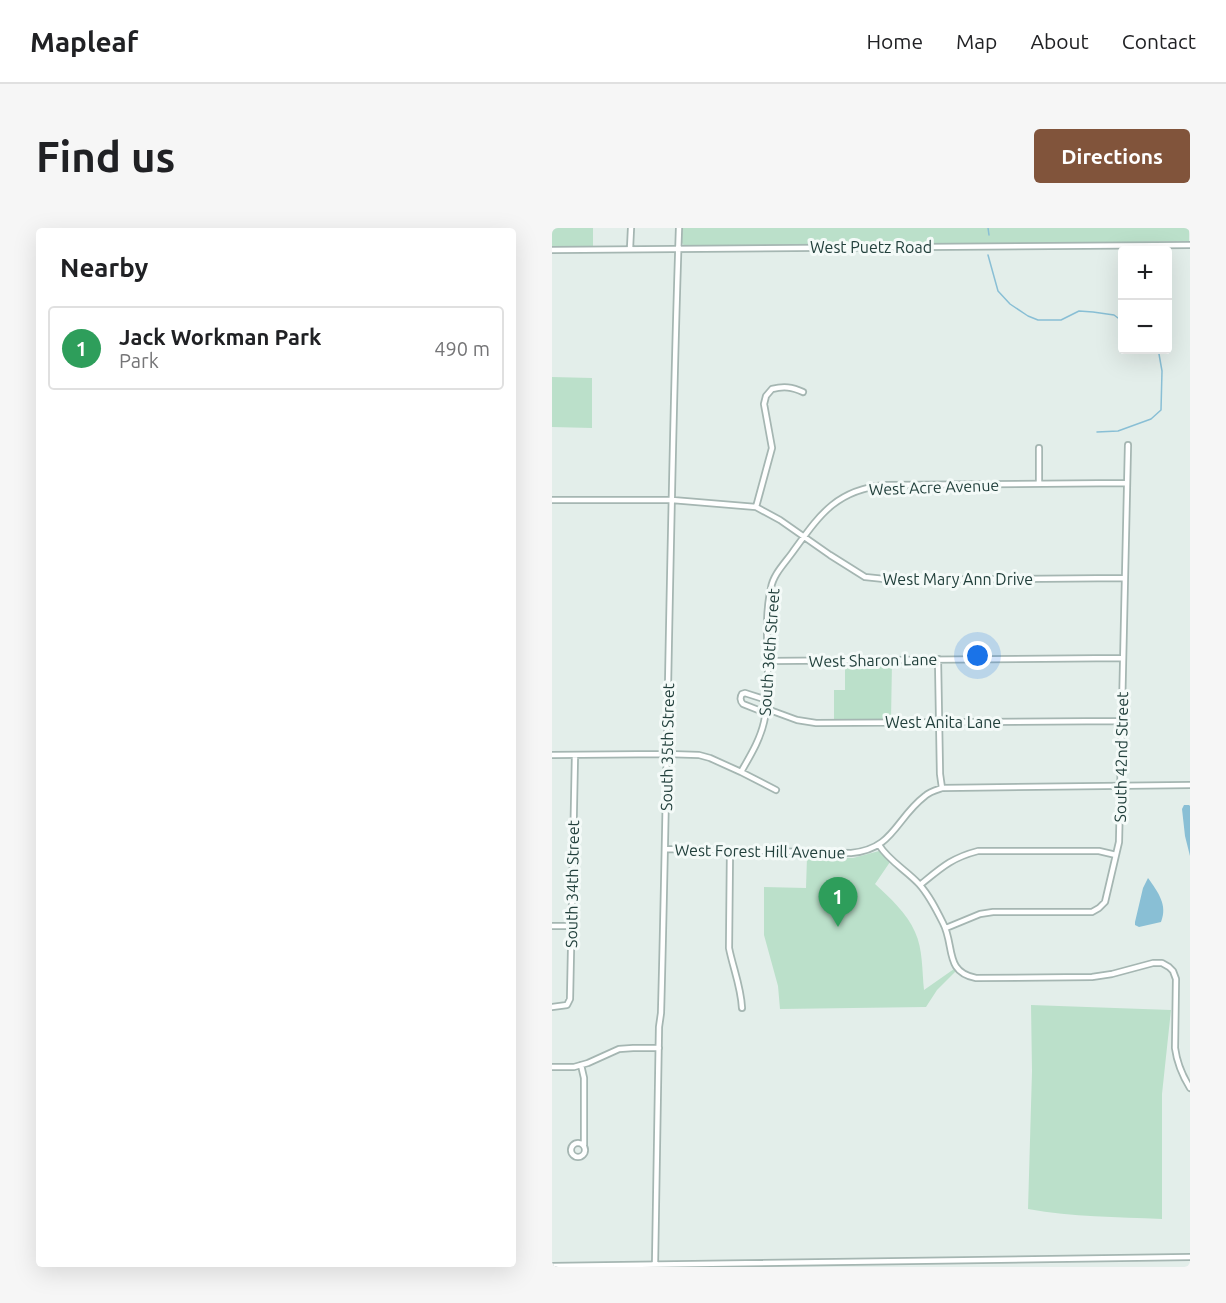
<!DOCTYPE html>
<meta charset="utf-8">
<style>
:root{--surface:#fff;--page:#f6f6f6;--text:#202124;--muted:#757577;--line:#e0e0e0;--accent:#81543b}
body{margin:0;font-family:Ubuntu,sans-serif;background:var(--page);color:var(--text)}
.controls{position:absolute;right:18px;top:18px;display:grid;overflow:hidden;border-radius:6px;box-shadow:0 6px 24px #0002}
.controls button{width:54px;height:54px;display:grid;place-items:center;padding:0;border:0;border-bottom:2px solid var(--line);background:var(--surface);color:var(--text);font:30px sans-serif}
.you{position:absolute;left:426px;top:428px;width:21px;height:21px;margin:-15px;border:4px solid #fff;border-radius:50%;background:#1a73e8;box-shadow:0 0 0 9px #1a73e833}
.badge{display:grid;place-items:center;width:39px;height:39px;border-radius:50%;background:var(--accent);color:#fff;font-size:20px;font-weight:700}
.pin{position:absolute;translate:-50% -50px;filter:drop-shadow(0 2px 3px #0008)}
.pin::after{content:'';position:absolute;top:32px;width:21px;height:18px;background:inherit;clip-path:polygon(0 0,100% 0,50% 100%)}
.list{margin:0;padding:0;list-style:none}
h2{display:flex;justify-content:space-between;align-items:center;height:78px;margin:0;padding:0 24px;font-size:26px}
h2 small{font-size:20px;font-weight:400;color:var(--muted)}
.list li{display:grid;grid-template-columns:39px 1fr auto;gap:18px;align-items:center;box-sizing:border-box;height:84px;margin:0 12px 12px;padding:0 12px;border:2px solid var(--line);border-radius:6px}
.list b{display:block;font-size:22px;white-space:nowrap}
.list p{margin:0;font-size:20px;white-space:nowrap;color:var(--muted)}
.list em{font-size:20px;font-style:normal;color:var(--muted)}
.map{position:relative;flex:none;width:638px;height:1039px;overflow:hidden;border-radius:6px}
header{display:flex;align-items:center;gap:36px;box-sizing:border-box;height:84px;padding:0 30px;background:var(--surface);border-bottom:2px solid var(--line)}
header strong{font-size:28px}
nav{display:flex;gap:33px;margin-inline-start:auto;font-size:21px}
.intro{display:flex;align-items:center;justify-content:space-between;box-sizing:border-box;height:144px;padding:0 36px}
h1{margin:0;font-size:42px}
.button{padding:15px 27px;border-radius:6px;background:var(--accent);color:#fff;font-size:21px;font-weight:700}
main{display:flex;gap:36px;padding:0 36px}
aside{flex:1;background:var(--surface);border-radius:6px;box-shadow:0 6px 24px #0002}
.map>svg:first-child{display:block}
</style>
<header>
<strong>Mapleaf</strong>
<nav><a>Home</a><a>Map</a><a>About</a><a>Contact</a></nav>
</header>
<div class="intro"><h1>Find us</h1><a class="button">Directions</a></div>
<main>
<aside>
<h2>Nearby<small></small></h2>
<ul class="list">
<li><span class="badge" style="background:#2e9e5b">1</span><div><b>Jack Workman Park</b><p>Park</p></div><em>490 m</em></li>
</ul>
</aside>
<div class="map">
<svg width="638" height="1039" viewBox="0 0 638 1039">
<rect width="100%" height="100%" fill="#e3eeea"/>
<!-- green -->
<path fill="#bbe0ca" d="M 0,0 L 41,0 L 41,20 L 0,20 Z
M 130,0 L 637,0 L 637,13 L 413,17 L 133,19 L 130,15 Z
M 0,149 L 40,150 L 40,200 L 0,199 Z
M 293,434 L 340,434 L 339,492 L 282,492 L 282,462 L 293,462 Z
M 327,623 L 338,634 L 323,656 C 338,670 355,685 363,704 C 371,721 370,743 372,762 L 402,741 L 404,743 L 385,762 L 374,779 L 228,781 L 226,758 L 212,707 L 212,659 L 254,660 L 255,629 L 301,630 Z
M 479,777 L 619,782 L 610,866 L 610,991 C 565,989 521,989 476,981 L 480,843 Z"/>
<!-- water -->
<path fill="#89bfd5" d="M 632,577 L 637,577 L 638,578 L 638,628 L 633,608 L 630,581 Z
M 596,650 C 606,664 616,677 609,694 L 587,699 L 583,697 L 583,694 L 591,660 Z"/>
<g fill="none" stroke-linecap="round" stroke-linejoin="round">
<!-- stream -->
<path stroke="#89bfd5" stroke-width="1.5" d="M 436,0 L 437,7
M 436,27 L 446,63 L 458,76 L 476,88 L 486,92 L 509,92 L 527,83 L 541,84 L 562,87 L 570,93
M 545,204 L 566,203 L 599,191 L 609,182 L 610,143 L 607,126 L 601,122"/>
<defs>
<path id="minor" d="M 78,21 L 79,0
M 0,22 L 638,17
M 487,256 L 487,220
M 0,272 L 120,272 L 204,279 L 228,292 L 278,327 L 313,349 L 342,352 L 573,350
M 204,279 L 220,220 L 212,176 L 214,168 L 220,161 C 232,158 240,159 251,164
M 386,431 L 388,546 L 390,560
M 216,433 L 571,430
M 215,481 L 245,492 L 264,495 L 570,493
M 214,485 L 191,476 C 188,473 188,469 190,466 L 193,465 L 215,472
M 0,527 L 115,526 L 147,527 L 158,530 L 189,544 L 224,562
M 189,544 C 198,528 208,512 212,494 C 222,450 209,404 219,360 C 221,347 232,336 240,325 C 267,288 283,262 333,257 L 575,255
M 327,617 C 337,633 354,642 367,656 C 377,667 384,681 391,695 C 403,718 392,744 424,750 L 540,749 L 560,746 L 601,735 L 610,735 L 617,739 L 621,743 L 624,751 L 623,820 C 625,835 630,847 638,860
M 114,621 L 299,625 C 342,621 343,591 373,568 C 377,564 384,562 390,560 L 638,557
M 178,623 L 177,720 C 181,740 189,759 190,780
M 368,657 C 389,640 399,630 426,623 L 547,623 L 564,627
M 0,698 L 19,698
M 394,700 L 428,686 L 441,684 L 540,684 L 547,680 L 553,674 L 567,614 L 576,217
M 0,779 L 15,777 L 18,771 L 23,527
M 29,837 L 32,850 L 32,917
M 0,839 L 22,839 L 36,835 L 67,821 L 81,820 L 107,820
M19 922a7 7 0 1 1 14 0a7 7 0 1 1-14 0Z
M 103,1037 L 107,799 L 109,785 C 116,523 118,262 127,0
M 0,1038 L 638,1029"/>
</defs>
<!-- minor casing -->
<use href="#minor" stroke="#a5b6b2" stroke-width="8"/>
<!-- minor -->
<use href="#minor" stroke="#fff" stroke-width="4.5"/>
</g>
<g text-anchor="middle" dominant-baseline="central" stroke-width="6" stroke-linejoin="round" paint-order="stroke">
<!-- street labels -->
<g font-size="16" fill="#22403c" stroke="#f4faf8">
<text x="319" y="19">West Puetz Road</text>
<text transform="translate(382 259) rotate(-2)">West Acre Avenue</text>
<text x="406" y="351">West Mary Ann Drive</text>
<text transform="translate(217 424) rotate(-86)">South 36th Street</text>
<text transform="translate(321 432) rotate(-1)">West Sharon Lane</text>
<text x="391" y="494">West Anita Lane</text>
<text transform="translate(115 519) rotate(-89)">South 35th Street</text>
<text transform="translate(569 529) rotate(-89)">South 42nd Street</text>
<text transform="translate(208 623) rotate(1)">West Forest Hill Avenue</text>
<text transform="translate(20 656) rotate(-89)">South 34th Street</text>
</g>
</g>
</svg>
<div class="controls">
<button>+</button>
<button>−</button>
</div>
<div class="you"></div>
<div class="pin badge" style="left:286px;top:699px;background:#2e9e5b">1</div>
</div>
</main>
